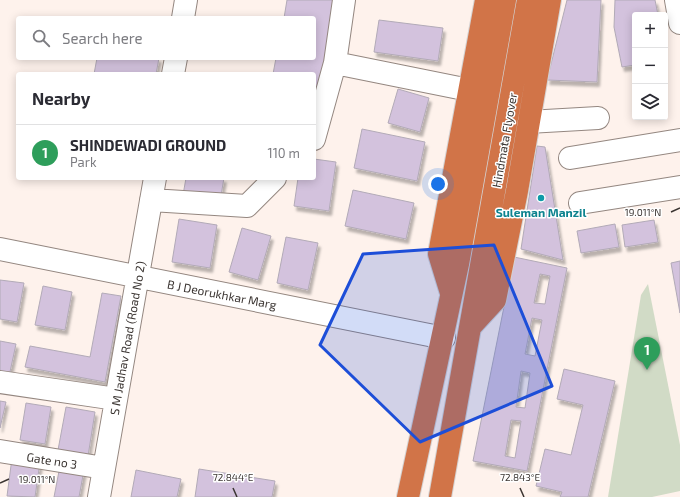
<!DOCTYPE html>
<meta charset="utf-8">
<style>
:root{--surface:#fff;--page:#f2f2f3;--text:#2b2b33;--muted:#7c7c81;--line:#e1e1e2;--accent:#ea580c}
body{margin:0;font-family:"Exo 2",sans-serif;background:var(--page);color:var(--text)}
.controls{position:absolute;right:12px;top:12px;display:grid;overflow:hidden;border-radius:4px;box-shadow:0 2px 10px #0003}
.controls button{width:36px;height:36px;display:grid;place-items:center;padding:0;border:0;border-bottom:1px solid var(--line);background:var(--surface);color:var(--text);font:20px sans-serif}
.you{position:absolute;left:438px;top:184px;width:14px;height:14px;margin:-10px;border:3px solid #fff;border-radius:50%;background:#1a73e8;box-shadow:0 0 0 6px #1a73e833}
.badge{display:grid;place-items:center;width:26px;height:26px;border-radius:50%;background:var(--accent);color:#fff;font-size:13px;font-weight:700}
.pin{position:absolute;translate:-50% -33px;filter:drop-shadow(0 1px 2px #0008)}
.pin::after{content:'';position:absolute;top:21px;width:14px;height:12px;background:inherit;clip-path:polygon(0 0,100% 0,50% 100%)}
.list{margin:0;padding:0;list-style:none}
h2{display:flex;justify-content:space-between;align-items:center;height:52px;margin:0;padding:0 16px;font-size:17px}
h2 small{font-size:13px;font-weight:400;color:var(--muted)}
.list li{display:grid;grid-template-columns:26px 1fr auto;gap:12px;align-items:center;box-sizing:border-box;height:56px;padding:0 16px;border-top:1px solid var(--line)}
.list b{display:block;font-size:15px;white-space:nowrap}
.list p{margin:0;font-size:13px;white-space:nowrap;color:var(--muted)}
.list em{font-size:13px;font-style:normal;color:var(--muted)}
.icon{flex:none;width:22px;height:22px;fill:none;stroke:currentColor;stroke-width:2;stroke-linecap:round;stroke-linejoin:round}
.map{position:relative;flex:none;width:680px;height:497px;overflow:hidden}
.search{position:absolute;background:var(--surface);box-shadow:0 2px 10px #0003;left:16px;top:16px;width:300px;height:44px;display:flex;align-items:center;gap:10px;box-sizing:border-box;padding:0 14px;border-radius:4px;color:var(--muted);font-size:15px}
.panel{position:absolute;background:var(--surface);box-shadow:0 2px 10px #0003;left:16px;top:72px;width:300px;height:108px;border-radius:4px}
.map>svg:first-child{display:block}
</style>
<div class="map">
<svg width="680" height="497" viewBox="0 0 680 497">
<defs>
<filter id="shadow"><feDropShadow dx="2.5" dy="4.5" stdDeviation="1" flood-color="#0004"/></filter>
</defs>
<rect width="100%" height="100%" fill="#fef2ec"/>
<!-- green -->
<path fill="#d1dbc6" d="M 648,284 L 680,445 L 680,491 L 652,497 L 608,497 L 641,295 Z"/>
<!-- building -->
<path fill="#d3c2dd" stroke="#b2aab7" fill-rule="evenodd" filter="url(#shadow)" d="M 287,0 L 336,0 L 314,113 L 314,74 L 273,74 L 276,58 L 314,58 L 314,18 L 284,18 Z
M 567,0 L 601,0 L 597,82 L 547,80 Z
M 615,0 L 655,0 L 658,15 L 635,15 L 635,65 L 622,67 L 614,27 Z
M 379,20 L 443,28 L 438,61 L 374,52 Z
M 97,58 L 159,58 L 156,74 L 94,74 Z
M 398,89 L 429,98 L 420,132 L 388,123 Z
M 362,129 L 425,142 L 417,181 L 354,168 Z
M 537,146 L 545,147 L 563,260 L 521,249 Z
M 314,159 L 336,162 L 329,211 L 294,206 L 298,178 L 314,178 Z
M 186,178 L 224,178 L 220,201 L 183,195 Z
M 353,190 L 414,203 L 406,239 L 345,226 Z
M 179,219 L 217,225 L 210,268 L 172,262 Z
M 654,220 L 658,242 L 625,247 L 622,225 Z
M 615,224 L 619,247 L 581,253 L 577,231 Z
M 242,228 L 271,236 L 258,280 L 229,272 Z
M 286,237 L 318,243 L 308,290 L 277,283 Z
M 514,257 L 567,268 L 527,471 L 473,461 ZM 540,274 L 550,276 L 545,304 L 534,303 ZM 532,318 L 542,320 L 535,356 L 525,354 ZM 521,371 L 530,373 L 525,408 L 516,407 ZM 511,420 L 521,421 L 515,458 L 505,456 Z
M 680,261 L 680,313 L 671,263 Z
M 0,280 L 24,283 L 17,322 L 0,319 Z
M 43,286 L 72,292 L 65,330 L 35,325 Z
M 102,293 L 121,296 L 105,382 L 25,367 L 30,346 L 90,357 Z
M 0,341 L 16,344 L 8,381 L 0,379 Z
M 564,369 L 615,381 L 588,497 L 560,497 L 562,492 L 536,486 L 545,449 L 571,455 L 583,405 L 557,399 Z
M 0,401 L 6,402 L 0,428 Z
M 26,403 L 51,407 L 45,444 L 20,440 Z
M 66,407 L 95,412 L 88,456 L 58,450 Z
M 12,458 L 40,462 L 35,497 L 7,496 Z
M 60,466 L 84,470 L 79,497 L 54,497 Z
M 199,469 L 275,481 L 272,497 L 195,497 Z
M 136,470 L 181,479 L 177,497 L 131,497 Z"/>
<g fill="none" stroke-linecap="round" stroke-linejoin="round">
<defs>
<path id="minor" d="M 676,0 L 680,23
M 183,18 L 186,0
M 335,63 L 469,90
M 173,74 L 176,58
M 528,122 L 598,118
M 314,139 L 335,63 L 344,0
M 570,158 L 680,140
M 151,200 L 247,206 L 275,178
M 580,203 L 680,187
M 0,249 L 444,338
M 0,382 L 116,399
M 0,451 L 104,468
M 99,497 L 155,178"/>
<path id="highway" d="M 451,293 L 439,254 L 486,0
M 471,326 L 495,300 L 517,191 L 550,0
M 408,497 L 458,264 L 505,0
M 440,497 L 528,0"/>
</defs>
<!-- minor casing -->
<use href="#minor" stroke="#948780" stroke-width="24"/>
<!-- highway casing -->
<use href="#highway" stroke="#d4d2d2" stroke-width="24"/>
<!-- minor -->
<use href="#minor" stroke="#fff" stroke-width="22"/>
<!-- highway -->
<use href="#highway" stroke="#d17448" stroke-width="22"/>
</g>
<!-- marked area -->
<path fill="#1d4ed8" fill-opacity="0.2" stroke="#1d4ed8" stroke-width="3" stroke-linejoin="round" d="M 494,245 L 552,386 L 420,442 L 320,345 L 363,254 Z"/>
<!-- ticks -->
<path fill="none" stroke="#3a3431" stroke-width="1.5" d="M 671,212 L 680,208M 0,483 L 9,479M 233,488 L 237,497M 520,488 L 524,497"/>
<!-- markers -->
<circle fill="#0f9aa8" stroke="#fff" stroke-width="1.5" cx="541" cy="198" r="4"/>
<g text-anchor="middle" dominant-baseline="central" stroke-width="3" stroke-linejoin="round" paint-order="stroke">
<!-- street labels -->
<g font-size="12" fill="#3a3431" stroke="#fff">
<text transform="translate(504 140) rotate(-80)">Hindmata Flyover</text>
<text transform="translate(222 294) rotate(11)">B J Deorukhkar Marg</text>
<text transform="translate(127 338) rotate(-80)">S M Jadhav Road (Road No 2)</text>
<text transform="translate(52 460) rotate(9)">Gate no 3</text>
</g>
<!-- culture labels -->
<g font-size="12" font-weight="bold" fill="#0d838f" stroke="#fff">
<text x="541" y="212">Suleman Manzil</text>
</g>
</g>
<g font-size="10" text-anchor="middle" fill="#3a3431" stroke="#fff" stroke-width="3" stroke-linejoin="round" paint-order="stroke">
<text x="643" y="216">19.011°N</text>
<text x="233" y="481">72.844°E</text>
<text x="520" y="481">72.843°E</text>
<text x="37" y="483">19.011°N</text>
</g>
</svg>
<div class="controls">
<button>+</button>
<button>−</button>
<button><svg class="icon" aria-label="layers" viewBox="0 0 24 24"><path d="M12 4l9 5-9 5-9-5zM3 14l9 5 9-5"/></svg></button>
</div>
<div class="you"></div>
<div class="pin badge" style="left:647px;top:370px;background:#2e9e5b">1</div>
<div class="search"><svg class="icon" aria-label="search" viewBox="0 0 24 24"><circle cx="10" cy="10" r="6"/><path d="M15 15l6 6"/></svg>Search here</div>
<section class="panel">
<h2>Nearby<small></small></h2>
<ul class="list">
<li><span class="badge" style="background:#2e9e5b">1</span><div><b>SHINDEWADI GROUND</b><p>Park</p></div><em>110 m</em></li>
</ul>
</section>
</div>
